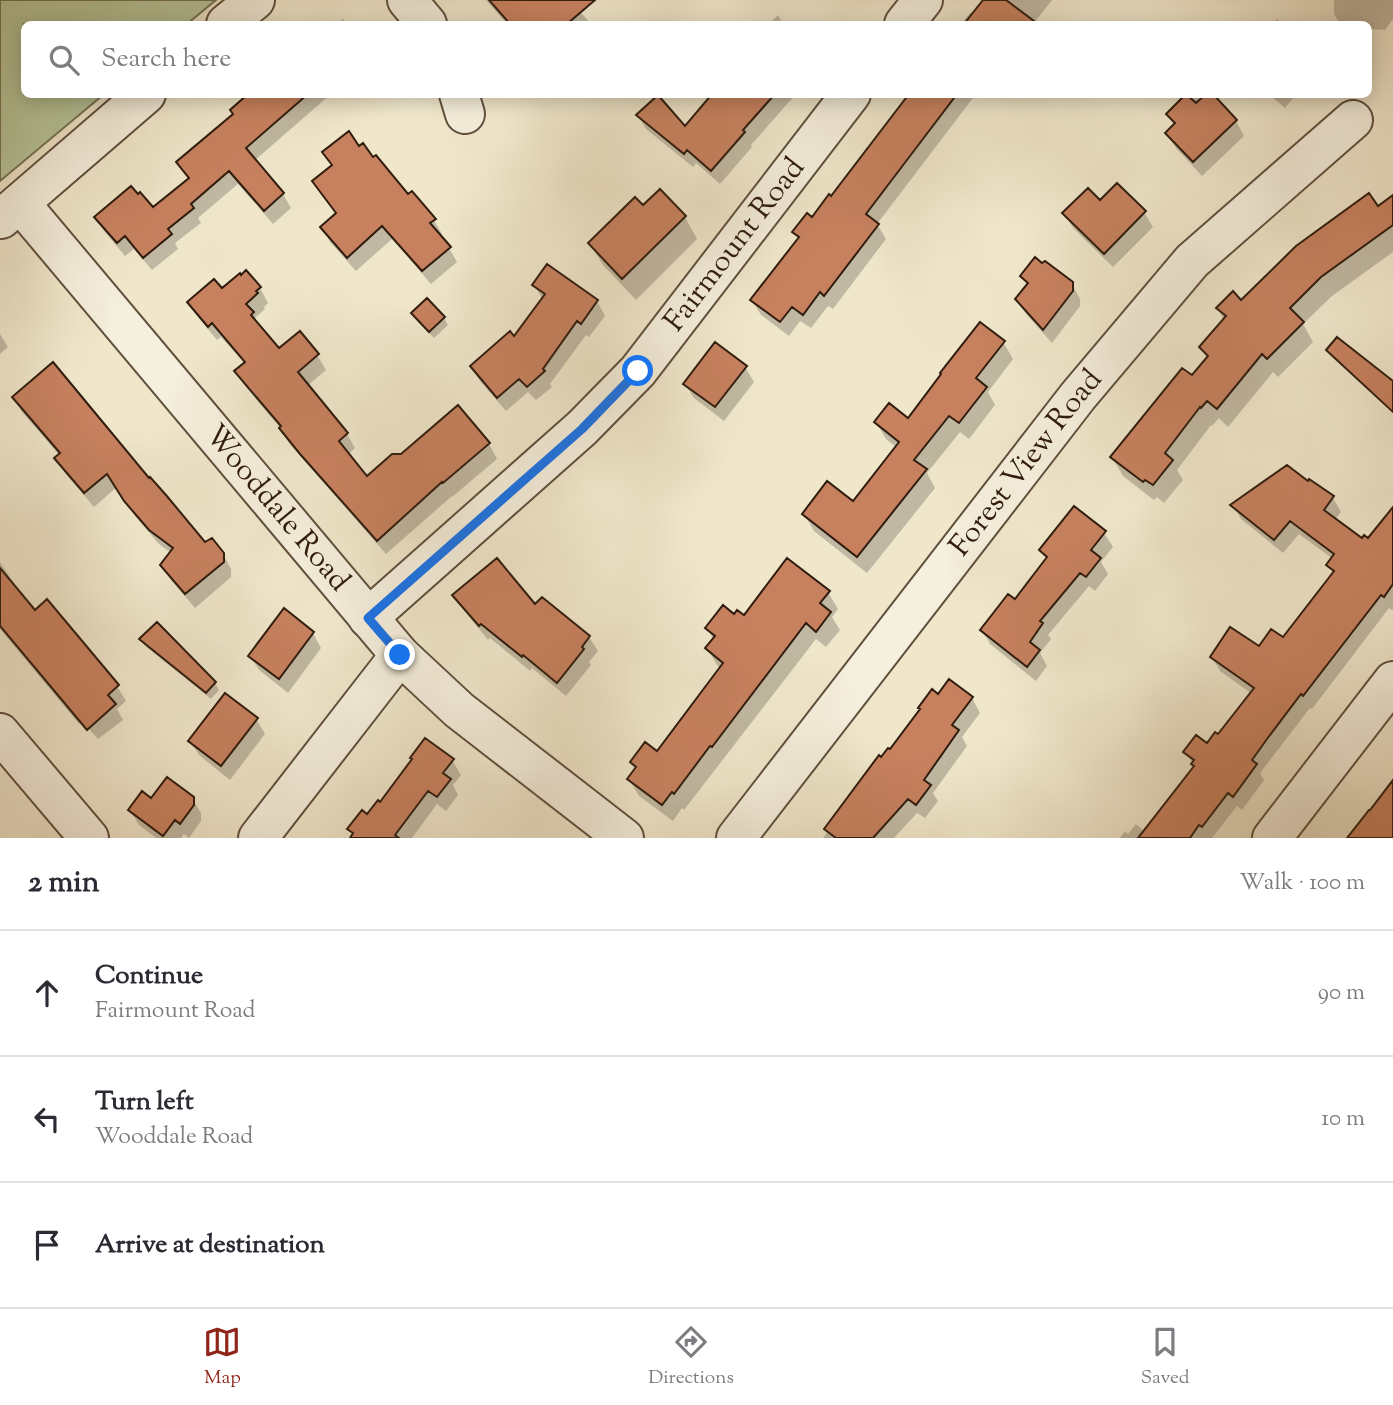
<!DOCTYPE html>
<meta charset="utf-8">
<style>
:root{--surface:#fff;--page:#f7f7f7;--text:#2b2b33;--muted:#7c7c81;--line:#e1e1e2;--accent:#8f2418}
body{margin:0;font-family:"Sorts Mill Goudy",serif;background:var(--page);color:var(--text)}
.stop{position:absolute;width:21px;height:21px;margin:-16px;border:5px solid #1a73e8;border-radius:50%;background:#fff}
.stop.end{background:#1a73e8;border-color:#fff;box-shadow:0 2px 7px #0008}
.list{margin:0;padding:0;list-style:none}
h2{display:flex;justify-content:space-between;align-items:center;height:91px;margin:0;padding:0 28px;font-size:30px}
h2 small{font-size:23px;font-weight:400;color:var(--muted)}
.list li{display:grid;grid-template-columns:46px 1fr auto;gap:21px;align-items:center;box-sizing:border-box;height:126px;padding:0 28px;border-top:2px solid var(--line)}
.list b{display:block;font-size:26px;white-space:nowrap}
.list p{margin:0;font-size:23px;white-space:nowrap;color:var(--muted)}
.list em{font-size:23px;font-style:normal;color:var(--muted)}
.icon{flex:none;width:38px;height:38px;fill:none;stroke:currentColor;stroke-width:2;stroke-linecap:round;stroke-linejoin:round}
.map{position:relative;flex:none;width:1393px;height:838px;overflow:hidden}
.search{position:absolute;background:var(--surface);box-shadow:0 4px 18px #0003;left:21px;right:21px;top:21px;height:77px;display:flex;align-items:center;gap:18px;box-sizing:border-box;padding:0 24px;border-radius:10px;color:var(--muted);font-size:26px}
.sheet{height:469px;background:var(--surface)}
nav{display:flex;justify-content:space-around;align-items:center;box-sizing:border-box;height:98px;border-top:2px solid var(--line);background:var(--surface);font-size:19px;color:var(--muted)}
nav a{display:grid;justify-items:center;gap:4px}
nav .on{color:var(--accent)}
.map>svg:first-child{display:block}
</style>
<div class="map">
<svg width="1393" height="838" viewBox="0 0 1393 838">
<rect width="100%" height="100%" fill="#f0e7cb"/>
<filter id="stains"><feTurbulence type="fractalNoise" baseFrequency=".00286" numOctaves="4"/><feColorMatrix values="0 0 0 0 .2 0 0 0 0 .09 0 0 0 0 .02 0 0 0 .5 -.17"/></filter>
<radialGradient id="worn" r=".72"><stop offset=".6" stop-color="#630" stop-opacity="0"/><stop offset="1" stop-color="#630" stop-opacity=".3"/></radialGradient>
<!-- green -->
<path fill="#b7c69a" stroke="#747154" stroke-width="2" d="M 0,0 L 216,0 L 187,24 L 24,24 L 24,94 L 103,95 L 0,181 Z"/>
<!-- shadow -->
<path fill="#0003" d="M 486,0 L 570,0 L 591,24 L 507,24 Z
M 985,0 L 1052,0 L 1033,24 L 961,24 L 971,12 L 974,14 Z
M 1334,0 L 1393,0 L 1393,19 L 1385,30 L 1368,29 L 1368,24 L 1340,24 L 1334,14 Z
M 778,15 L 783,24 L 769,24 Z
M 343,19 L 347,24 L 335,24 Z
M 1277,19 L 1283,24 L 1272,24 Z
M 250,94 L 331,94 L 254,161 L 283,194 L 291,208 L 273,224 L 238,184 L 198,218 L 201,223 L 175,243 L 178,249 L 152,270 L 134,249 L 125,256 L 104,231 L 96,217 L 153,210 L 189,180 L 178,163 L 235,115 Z
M 725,94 L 796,94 L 751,145 L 752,147 L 720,184 L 696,163 L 693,167 L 646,129 L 638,115 L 685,128 Z
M 911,94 L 976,94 L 877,224 L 886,239 L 833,309 L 828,306 L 811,328 L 800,321 L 789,336 L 761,315 L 752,300 L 799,239 L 795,232 L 812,219 L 832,198 Z
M 1189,94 L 1211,94 L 1236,121 L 1244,136 L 1202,176 L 1176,148 L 1167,133 L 1175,126 L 1168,114 Z
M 1269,94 L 1296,94 L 1285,108 Z
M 358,148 L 408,197 L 434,220 L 442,234 L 439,236 L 449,248 L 457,262 L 431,284 L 392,239 L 356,271 L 330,242 L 322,227 L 337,214 L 322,196 L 314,182 L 333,167 L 325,152 Z
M 660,191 L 685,217 L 697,239 L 636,300 L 603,265 L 590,244 L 643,208 Z
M 1393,198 L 1393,252 L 1332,296 L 1303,324 L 1313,342 L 1278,377 L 1273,372 L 1228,427 L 1219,418 L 1212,426 L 1211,425 L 1177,470 L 1183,480 L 1164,503 L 1157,497 L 1154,500 L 1123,476 L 1112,457 L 1192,378 L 1208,359 L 1201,347 L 1224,320 L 1218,309 L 1241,302 Z
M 1100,202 L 1144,212 L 1153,227 L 1113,267 L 1073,228 L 1064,213 Z
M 246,273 L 260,288 L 268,303 L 264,307 L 265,309 L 255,318 L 261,328 L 279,351 L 317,355 L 326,370 L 307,386 L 347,434 L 355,448 L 348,455 L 367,479 L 402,456 L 457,408 L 489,444 L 497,459 L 452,497 L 452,496 L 386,554 L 289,443 L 282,430 L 245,386 L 236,371 L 245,364 L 221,337 L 217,340 L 198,317 L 189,302 L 222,290 Z
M 1022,276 L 1072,284 L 1080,299 L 1080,306 L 1052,343 L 1026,314 L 1017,300 L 1028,286 Z
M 534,285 L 597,301 L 605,316 L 589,337 L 586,335 L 550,384 L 552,387 L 536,400 L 528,392 L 506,411 L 480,381 L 472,367 L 515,339 L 543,300 Z
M 427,300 L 444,318 L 448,325 L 434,338 L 417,320 L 413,313 Z
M 0,334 L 8,347 L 0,354 Z
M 1003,342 L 1013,359 L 988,392 L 995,405 L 969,439 L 960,432 L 927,473 L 935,488 L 867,573 L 814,531 L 804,514 L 853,504 L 897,448 L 886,439 L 876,422 L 908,421 Z
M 1328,350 L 1393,383 L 1393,409 L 1391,411 L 1332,357 Z
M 745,367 L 754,382 L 724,421 L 694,398 L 685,384 Z
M 14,398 L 149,481 L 204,544 L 223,554 L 231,569 L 231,577 L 195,608 L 171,580 L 162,565 L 171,553 L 159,544 L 135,516 L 117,487 L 94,507 L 65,473 L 57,458 L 60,456 L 22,412 Z
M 1333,498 L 1341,512 L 1335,520 L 1362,541 L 1368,540 L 1393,510 L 1393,609 L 1392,610 L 1389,608 L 1312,709 L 1310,708 L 1260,773 L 1264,780 L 1242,810 L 1237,806 L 1212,838 L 1120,838 L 1125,831 L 1128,834 L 1136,824 L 1145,832 L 1195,767 L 1185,752 L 1207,746 L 1218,737 L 1252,694 L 1220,671 L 1212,657 L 1259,648 L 1283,640 L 1334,574 L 1328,565 L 1333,559 L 1299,534 L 1283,553 L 1241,519 L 1233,505 Z
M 1104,533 L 1113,547 L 1101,562 L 1108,574 L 1095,591 L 1089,586 L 1048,635 L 1051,639 L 1040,653 L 1047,666 L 1036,681 L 990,644 L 982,630 L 1015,602 L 1047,560 L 1041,550 Z
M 0,562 L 15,585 L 13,586 L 35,612 L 117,686 L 126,701 L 117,709 L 123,720 L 98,739 L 82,721 L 79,724 L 0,629 Z
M 828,592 L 838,609 L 832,617 L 840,630 L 826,647 L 816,639 L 684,810 L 682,808 L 673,821 L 639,796 L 629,779 L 636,769 L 632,762 L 657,754 L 721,669 L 717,665 L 707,648 L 714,640 L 707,628 L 734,616 L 744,618 Z
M 455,595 L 535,607 L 589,637 L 598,651 L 589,662 L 591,665 L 566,696 L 532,668 L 530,671 L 490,638 L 488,640 L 463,609 Z
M 313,633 L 321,648 L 288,693 L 259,670 L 250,656 Z
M 141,639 L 215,683 L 219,690 L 211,699 L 145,646 Z
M 938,696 L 972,698 L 980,713 L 962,737 L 967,746 L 933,793 L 938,801 L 925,818 L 917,813 L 894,838 L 823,838 L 881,759 L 890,752 Z
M 257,720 L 265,734 L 230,780 L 199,755 L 190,741 Z
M 452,760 L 461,775 L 453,785 L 458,795 L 446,811 L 437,804 L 412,838 L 349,838 L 352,834 L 350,829 L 368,817 L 380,804 Z
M 192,798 L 201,813 L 201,821 L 189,838 L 184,834 L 181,838 L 156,838 L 139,825 L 130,810 Z"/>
<!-- building -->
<path fill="#c7815f" stroke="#301c0e" stroke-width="2" d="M 489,0 L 595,0 L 567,24 L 510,24 Z
M 983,0 L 1006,0 L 1038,24 L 964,24 Z
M 248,94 L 308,94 L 246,148 L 284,193 L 264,211 L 229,171 L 191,204 L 194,208 L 168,229 L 172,234 L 143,258 L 125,236 L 117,243 L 94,217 L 131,186 L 138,194 L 140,192 L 153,207 L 189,178 L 176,162 L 233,114 L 230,110 Z
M 712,94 L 775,94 L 743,130 L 745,132 L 711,171 L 687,150 L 684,154 L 636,115 L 658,95 L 685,126 Z
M 909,94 L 957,94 L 866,214 L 879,224 L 824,296 L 820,292 L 803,315 L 792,307 L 780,322 L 750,300 L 799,237 L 792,232 L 807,213 L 812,217 L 829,194 L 831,196 Z
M 1186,94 L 1196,103 L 1206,94 L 1213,94 L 1237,120 L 1193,162 L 1165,133 L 1175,123 L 1166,114 Z
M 349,131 L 359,146 L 363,143 L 373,157 L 376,155 L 408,194 L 412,191 L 436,219 L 430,223 L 451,247 L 422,271 L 382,226 L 347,258 L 320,227 L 336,213 L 312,181 L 332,165 L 322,152 Z
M 1117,183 L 1146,211 L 1104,254 L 1062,213 L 1088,188 L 1100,200 Z
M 660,189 L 686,216 L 622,279 L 588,243 L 635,197 L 643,205 Z
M 1369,193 L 1378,206 L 1393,195 L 1393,225 L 1321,277 L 1290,308 L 1304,322 L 1267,359 L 1262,354 L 1217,409 L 1207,401 L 1201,408 L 1200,407 L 1165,453 L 1173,460 L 1153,485 L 1145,480 L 1143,482 L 1110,457 L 1182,368 L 1192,375 L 1208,356 L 1199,347 L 1226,316 L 1216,308 L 1233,291 L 1241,300 L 1296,246 Z
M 1035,257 L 1042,263 L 1045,261 L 1073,282 L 1073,291 L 1043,330 L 1015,299 L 1028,283 L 1020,276 Z
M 547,264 L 598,300 L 581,324 L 577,321 L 543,369 L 545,371 L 527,387 L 519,379 L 497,398 L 470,366 L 510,331 L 514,336 L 545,294 L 532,285 Z
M 246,270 L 261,287 L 256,291 L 258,293 L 246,304 L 254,312 L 251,315 L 279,348 L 300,331 L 319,354 L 298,372 L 348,433 L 339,441 L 367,476 L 392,454 L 401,454 L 458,405 L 490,443 L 443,483 L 442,482 L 377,541 L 300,454 L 279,428 L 281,426 L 234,371 L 245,362 L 212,323 L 208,327 L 187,302 L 214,279 L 222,288 L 240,273 L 241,275 Z
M 427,298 L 445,317 L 429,332 L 411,313 Z
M 980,322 L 1005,341 L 976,378 L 987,387 L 959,423 L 949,416 L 914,460 L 927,469 L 857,557 L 802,514 L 827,481 L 853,501 L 899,442 L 874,422 L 889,403 L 908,418 L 941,374 L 940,373 Z
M 1337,337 L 1393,381 L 1393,412 L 1326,350 Z
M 715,342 L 747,366 L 715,407 L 683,384 Z
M 53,362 L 149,478 L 150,477 L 166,495 L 205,542 L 212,538 L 224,553 L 224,562 L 185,594 L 160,565 L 173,548 L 149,530 L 124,501 L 107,474 L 84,493 L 54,458 L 60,453 L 12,397 Z
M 1287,465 L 1308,481 L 1309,479 L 1334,496 L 1324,510 L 1362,538 L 1364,535 L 1368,538 L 1393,507 L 1393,584 L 1384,597 L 1381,595 L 1303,696 L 1301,694 L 1267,739 L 1252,760 L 1257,764 L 1233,797 L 1228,793 L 1202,827 L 1199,825 L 1190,838 L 1138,838 L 1194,766 L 1191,764 L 1194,760 L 1183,752 L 1196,735 L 1207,743 L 1215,732 L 1218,734 L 1254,688 L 1210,657 L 1230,627 L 1259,646 L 1271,629 L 1283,637 L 1334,571 L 1326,565 L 1334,554 L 1290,521 L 1274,540 L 1230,505 Z
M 1074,506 L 1106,531 L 1091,550 L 1101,558 L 1086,577 L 1080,573 L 1040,621 L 1043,623 L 1030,642 L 1040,650 L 1027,667 L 980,630 L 1008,594 L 1015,599 L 1047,557 L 1039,550 Z
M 497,558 L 535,604 L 542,597 L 590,636 L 582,647 L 584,649 L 557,683 L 523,655 L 522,657 L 481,624 L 479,626 L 452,595 Z
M 787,558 L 830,591 L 820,603 L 831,612 L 816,632 L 806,623 L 712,747 L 710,746 L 674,794 L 672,792 L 662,805 L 627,779 L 636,767 L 630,762 L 645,742 L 657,751 L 723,663 L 705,648 L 715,636 L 705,628 L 723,605 L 734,614 L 737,610 L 744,615 Z
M 0,568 L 35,610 L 47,599 L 119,685 L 108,695 L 116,704 L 87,730 L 0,626 Z
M 284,608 L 314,632 L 279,679 L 248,656 Z
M 157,622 L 216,682 L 206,693 L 139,639 Z
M 949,679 L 973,697 L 952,725 L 959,730 L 924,780 L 931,785 L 916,805 L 908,799 L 873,838 L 836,838 L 824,829 L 879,755 L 881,757 L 888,748 L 890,749 L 920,709 L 918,708 L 932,689 L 938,694 Z
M 225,693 L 258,718 L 221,766 L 188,741 Z
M 425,738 L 454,759 L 443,773 L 451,779 L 437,797 L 428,791 L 395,835 L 399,838 L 350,838 L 353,833 L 347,829 L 362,810 L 367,814 L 378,800 L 380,802 L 412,759 L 410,758 Z
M 167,777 L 194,797 L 194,805 L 180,824 L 175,820 L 163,836 L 128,810 L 142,791 L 151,798 Z
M 1393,780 L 1393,838 L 1347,838 L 1369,810 L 1370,810 Z"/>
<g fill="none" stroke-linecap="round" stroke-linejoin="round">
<defs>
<g id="minor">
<path d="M 407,0 L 427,24"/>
<path d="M 226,24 L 255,0"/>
<path d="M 904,24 L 923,0"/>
<path d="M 459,94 L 465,114"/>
<path id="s1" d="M 20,203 L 400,655 L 459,710 L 624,838"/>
<path d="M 1,219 L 146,94"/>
<path id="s2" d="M 368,618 L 582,428 L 638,371 L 851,94"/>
<path d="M 0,733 L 89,838"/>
<path d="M 258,838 L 400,655"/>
<path id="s3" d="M 736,838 L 1078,396 L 1192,261 L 1353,120"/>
<path d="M 1272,838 L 1393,681"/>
</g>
</defs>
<!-- minor casing -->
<use href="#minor" stroke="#604f3d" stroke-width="42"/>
<!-- minor -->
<use href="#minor" stroke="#f5efdd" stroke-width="38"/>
</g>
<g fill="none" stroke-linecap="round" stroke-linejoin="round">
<!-- route -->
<path stroke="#1a73e8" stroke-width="9" d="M 400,655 L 368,618 L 582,429 L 638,371"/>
</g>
<g text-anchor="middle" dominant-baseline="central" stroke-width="7" stroke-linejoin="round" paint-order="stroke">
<!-- street labels -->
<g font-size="30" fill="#301c0e" stroke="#f5efdd">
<text stroke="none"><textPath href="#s2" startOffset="525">Fairmount Road</textPath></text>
<text stroke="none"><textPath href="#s3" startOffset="474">Forest View Road</textPath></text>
<text stroke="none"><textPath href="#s1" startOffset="399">Wooddale Road</textPath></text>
</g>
</g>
<rect width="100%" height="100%" filter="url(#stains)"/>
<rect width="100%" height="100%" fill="url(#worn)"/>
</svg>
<div class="stop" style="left:638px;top:371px"></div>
<div class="stop end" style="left:400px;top:655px"></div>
<div class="search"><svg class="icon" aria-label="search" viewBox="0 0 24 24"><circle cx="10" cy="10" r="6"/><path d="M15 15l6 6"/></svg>Search here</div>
</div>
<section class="sheet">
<h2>2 min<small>Walk · 100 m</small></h2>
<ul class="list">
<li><svg class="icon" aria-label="ahead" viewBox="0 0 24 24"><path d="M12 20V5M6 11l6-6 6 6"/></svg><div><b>Continue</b><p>Fairmount Road</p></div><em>90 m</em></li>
<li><svg class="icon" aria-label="left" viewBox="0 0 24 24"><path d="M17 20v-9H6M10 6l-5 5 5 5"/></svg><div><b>Turn left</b><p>Wooddale Road</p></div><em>10 m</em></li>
<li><svg class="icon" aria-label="arrive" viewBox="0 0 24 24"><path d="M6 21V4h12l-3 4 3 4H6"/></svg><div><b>Arrive at destination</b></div></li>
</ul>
</section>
<nav>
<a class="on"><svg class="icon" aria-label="map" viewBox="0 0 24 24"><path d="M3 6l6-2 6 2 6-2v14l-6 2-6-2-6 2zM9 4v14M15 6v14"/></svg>Map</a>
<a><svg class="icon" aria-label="directions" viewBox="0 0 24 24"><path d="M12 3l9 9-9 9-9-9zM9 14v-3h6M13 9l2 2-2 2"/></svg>Directions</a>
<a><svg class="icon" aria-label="saved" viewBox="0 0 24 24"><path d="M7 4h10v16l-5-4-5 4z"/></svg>Saved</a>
</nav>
